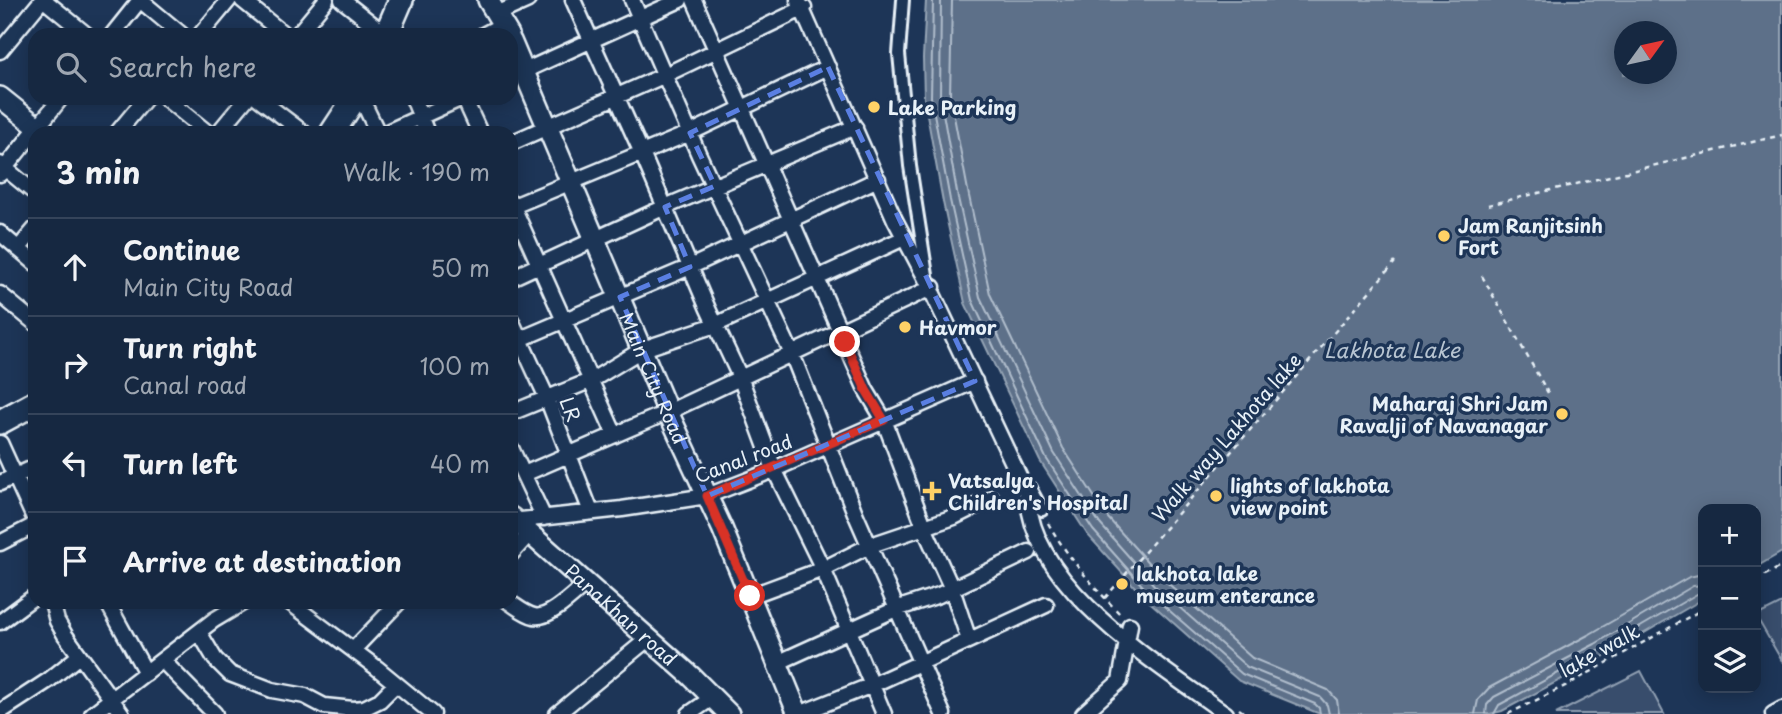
<!DOCTYPE html>
<meta charset="utf-8">
<style>
:root{--surface:#162841;--page:#1f3048;--text:#f1f3f6;--muted:#9ea6b1;--line:#35445a}
body{margin:0;font-family:"Playpen Sans",sans-serif;background:var(--page);color:var(--text)}
.controls{position:absolute;right:21px;bottom:21px;display:grid;overflow:hidden;border-radius:14px;box-shadow:0 4px 18px #0003}
.controls button{width:63px;height:63px;display:grid;place-items:center;padding:0;border:0;border-bottom:2px solid var(--line);background:var(--surface);color:var(--text);font:35px sans-serif}
.compass{position:absolute;left:1614px;top:21px;width:63px;height:63px;border-radius:50%;background:var(--surface);box-shadow:0 4px 18px #0003;rotate:57deg}
.stop{position:absolute;width:21px;height:21px;margin:-16px;border:5px solid #d93025;border-radius:50%;background:#fff}
.stop.end{background:#d93025;border-color:#fff;box-shadow:0 2px 7px #0008}
.list{margin:0;padding:0;list-style:none}
h2{display:flex;justify-content:space-between;align-items:center;height:91px;margin:0;padding:0 28px;font-size:30px}
h2 small{font-size:23px;font-weight:400;color:var(--muted)}
.list li{display:grid;grid-template-columns:46px 1fr auto;gap:21px;align-items:center;box-sizing:border-box;height:98px;padding:0 28px;border-top:2px solid var(--line)}
.list b{display:block;font-size:26px;white-space:nowrap}
.list p{margin:0;font-size:23px;white-space:nowrap;color:var(--muted)}
.list em{font-size:23px;font-style:normal;color:var(--muted)}
.icon{flex:none;width:38px;height:38px;fill:none;stroke:currentColor;stroke-width:2;stroke-linecap:round;stroke-linejoin:round}
.map{position:relative;flex:none;width:1782px;height:714px;overflow:hidden}
.search{position:absolute;background:var(--surface);box-shadow:0 4px 18px #0003;left:28px;top:28px;width:490px;height:77px;display:flex;align-items:center;gap:18px;box-sizing:border-box;padding:0 24px;border-radius:21px;color:var(--muted);font-size:26px}
.panel{position:absolute;background:var(--surface);box-shadow:0 4px 18px #0003;left:28px;top:126px;width:490px;height:483px;border-radius:21px}
.map>svg:first-child{display:block}
</style>
<div class="map">
<svg width="1782" height="714" viewBox="0 0 1782 714">
<rect width="100%" height="100%" fill="#1d3557"/>
<filter id="ink" filterUnits="userSpaceOnUse"><feTurbulence type="fractalNoise" baseFrequency=".0143" numOctaves="2"/><feDisplacementMap in="SourceGraphic" scale="14" xChannelSelector="R" yChannelSelector="G"/><feConvolveMatrix kernelMatrix="1 2 1 2 8 2 1 2 1" color-interpolation-filters="sRGB"/></filter>
<g filter="url(#ink)">
<!-- green -->
<path fill="#374d6c" stroke="#909fb2" stroke-width="2" d="M 1782,603 L 1782,661 L 1756,616 Z
M 1641,671 L 1664,714 L 1556,714 Z"/>
<!-- water -->
<path fill="#5d7089" stroke="#95a4b5" stroke-width="2" fill-rule="evenodd" d="M 926,0 L 1782,0 L 1782,552 L 1756,567 L 1756,509 L 1703,509 L 1703,599 L 1603,657 L 1502,711 L 1490,714 L 1320,714 L 1239,681 L 1143,596 L 1087,534 L 1040,461 L 965,303 L 943,202 L 924,98 L 923,58 ZM 1624,32 L 1666,32 L 1666,74 L 1624,74 Z"/>
<g fill="none" stroke-linecap="round" stroke-linejoin="round">
<!-- shore -->
<path stroke="#b0bdcc" stroke-width="2" d="M 933,0 L 931,97 L 950,200 L 972,300 L 1046,458 L 1093,530 L 1148,592 L 1242,674 L 1315,704 L 1319,708 L 1320,714
M 941,0 L 940,96 L 958,198 L 980,297 L 1054,453 L 1100,524 L 1154,585 L 1247,667 L 1320,697 L 1327,705 L 1329,714
M 952,0 L 950,95 L 969,196 L 990,294 L 1063,448 L 1108,518 L 1162,578 L 1252,658 L 1328,690 L 1337,700 L 1339,714
M 1475,714 L 1478,700 L 1489,688 L 1590,634 L 1689,577 L 1703,574
M 1486,714 L 1487,705 L 1494,697 L 1595,644 L 1693,586 L 1703,585
M 1494,714 L 1499,705 L 1599,651 L 1697,594 L 1703,593"/>
<defs>
<path id="pedestrian" d="M 903,0 L 899,54 L 910,166 L 927,275
M 1030,488 L 1042,510"/>
<path id="minor" d="M 44,0 L 87,35
M 140,0 L 182,35
M 242,0 L 285,35
M 342,0 L 386,35
M 573,0 L 641,151 L 708,309 L 740,377 L 774,469 L 823,569 L 884,714
M 632,0 L 699,155 L 792,354 L 855,513 L 943,714
M 694,0 L 866,390 L 884,420 L 927,534 L 952,589 L 969,640
M 798,0 L 895,220 L 924,275 L 1028,495 C 1030,587 1159,665 1226,714
M 497,14 L 528,0
M 112,35 L 140,0
M 200,35 L 229,0
M 297,35 L 326,0
M 483,35 L 504,24
M 0,51 L 42,0
M 511,77 L 680,0
M 165,98 L 208,133
M 258,98 L 304,133
M 361,98 L 378,133
M 413,98 L 427,133
M 464,98 L 480,133
M 117,133 L 146,98
M 218,133 L 247,98
M 385,133 L 462,98
M 511,143 L 665,75 L 804,8
M 0,164 L 35,193
M 0,174 L 61,98
M 511,202 L 615,435
M 511,207 L 690,133 L 828,67
M 0,233 L 35,263
M 18,249 L 35,229
M 511,278 L 665,207 L 855,127
M 0,294 L 35,323
M 511,320 L 547,398 L 591,512
M 511,343 L 690,267 L 878,179
M 511,413 L 592,380 L 643,349 L 715,325 L 904,238
M 0,443 L 35,520
M 511,448 L 544,518
M 524,474 L 668,412 L 933,287
M 0,483 L 35,467
M 512,521 L 622,509 L 707,496 L 761,475 L 975,381
M 0,543 L 35,525
M 511,554 L 530,533
M 750,596 L 823,569 L 871,545 L 954,517 L 992,498
M 52,602 L 57,621 L 65,635 L 122,714
M 107,602 L 146,673
M 289,602 L 377,668 L 433,714
M 509,602 C 517,607 525,614 534,616 C 549,620 576,592 587,583
M 0,622 L 35,596
M 199,632 L 215,659 L 230,674 L 272,690 L 305,696 L 324,706 L 353,709 L 364,708 L 380,700 L 396,684
M 353,650 L 399,602
M 162,660 L 215,714
M 777,663 L 896,609 L 939,595 L 1029,552
M 0,712 L 49,680 L 79,656
M 92,714 L 214,620 L 244,602
M 557,714 L 649,638
M 689,714 L 712,698
M 799,714 L 872,685 L 1046,605
M 1083,714 L 1120,681 L 1130,625
M 1773,714 L 1782,709"/>
<g id="tertiary">
<path d="M 488,0 L 509,35"/>
<path id="s1" d="M 511,41 L 668,412 L 722,528 L 798,714"/>
<path d="M 0,97 L 45,133"/>
<path id="s2" d="M 511,517 L 691,676 L 729,714"/>
</g>
<path id="primary" d="M 386,35 L 401,0
M 332,133 L 355,98
M 0,422 L 35,403"/>
</defs>
<!-- pedestrian casing -->
<use href="#pedestrian" stroke="#e8f1f8" stroke-width="16"/>
<!-- minor casing -->
<use href="#minor" stroke="#e8f1f8" stroke-width="19"/>
<!-- tertiary casing -->
<use href="#tertiary" stroke="#e8f1f8" stroke-width="24"/>
<!-- primary casing -->
<use href="#primary" stroke="#e8f1f8" stroke-width="28"/>
<!-- path -->
<path stroke="#e8f1f8" stroke-width="2.5" stroke-dasharray="5 5" stroke-linecap="butt" d="M 1488,205 L 1782,135
M 1482,276 L 1548,393
M 1048,523 C 1068,558 1094,587 1122,616
M 1756,580 L 1782,566
M 1105,598 L 1395,262
M 1239,709 L 1246,714
M 1508,714 L 1569,684 L 1703,609"/>
<!-- pedestrian -->
<use href="#pedestrian" stroke="#1d3557" stroke-width="10"/>
<!-- minor -->
<use href="#minor" stroke="#1d3557" stroke-width="14"/>
<!-- tertiary -->
<use href="#tertiary" stroke="#1d3557" stroke-width="19"/>
<!-- primary -->
<use href="#primary" stroke="#1d3557" stroke-width="23"/>
</g>
</g>
<g fill="none" stroke-linecap="round" stroke-linejoin="round" filter="url(#ink)">
<!-- route -->
<path stroke="#d93025" stroke-width="9" d="M 750,596 L 707,496 L 884,420 L 866,390 L 845,342"/>
</g>
<!-- marked area -->
<path fill="none" stroke="#5a7fe2" stroke-width="5" stroke-dasharray="14 9" stroke-linejoin="round" d="M 828,67 L 975,381 L 707,496 L 620,297 L 690,267 L 665,207 L 715,186 L 690,133 Z"/>
<!-- markers -->
<g fill="#ffd166" stroke="#1d3557" stroke-width="2.5">
<circle cx="874" cy="107" r="7"/>
<circle cx="1444" cy="236" r="7"/>
<circle cx="905" cy="327" r="7"/>
<circle cx="1562" cy="414" r="7"/>
<path d="M928.5 480.5h7v7h7v7h-7v7h-7v-7h-7v-7h7z"/>
<circle cx="1216" cy="496" r="7"/>
<circle cx="1122" cy="584" r="7"/>
</g>
<g text-anchor="middle" dominant-baseline="central" stroke-width="7" stroke-linejoin="round" paint-order="stroke">
<!-- poi labels -->
<g font-size="19" font-weight="bold" fill="#e8f1f8" stroke="#1d3557" text-anchor="start">
<text x="888" y="107">Lake Parking</text>
<text x="1458" y="225">Jam Ranjitsinh<tspan x="1458" dy="22">Fort</tspan></text>
<text x="919" y="327">Havmor</text>
<text x="1548" y="403" text-anchor="end">Maharaj Shri Jam<tspan x="1548" dy="22">Ravalji of Navanagar</tspan></text>
<text x="948" y="480">Vatsalya<tspan x="948" dy="22">Children's Hospital</tspan></text>
<text x="1230" y="485">lights of lakhota<tspan x="1230" dy="22">view point</tspan></text>
<text x="1136" y="573">lakhota lake<tspan x="1136" dy="22">museum enterance</tspan></text>
</g>
<!-- street labels -->
<g font-size="19" fill="#e8f1f8" stroke="#1d3557">
<text stroke="none"><textPath href="#s1" startOffset="366">Main City Road</textPath></text>
<text transform="translate(571 409) rotate(69)">LR</text>
<text transform="translate(1226 437) rotate(-49)">Walk way Lakhota lake</text>
<text transform="translate(743 458) rotate(-21)">Canal road</text>
<text stroke="none"><textPath href="#s2" startOffset="147">PanaKhan road</textPath></text>
<text transform="translate(1599 650) rotate(-29)">lake walk</text>
</g>
<!-- water labels -->
<g font-size="21" font-style="italic" fill="#b7c4d1" stroke="#1d3557">
<text x="1392" y="349">Lakhota Lake</text>
</g>
</g>
</svg>
<div class="controls">
<button>+</button>
<button>−</button>
<button><svg class="icon" aria-label="layers" viewBox="0 0 24 24"><path d="M12 4l9 5-9 5-9-5zM3 14l9 5 9-5"/></svg></button>
</div>
<svg class="compass" viewBox="-18 -18 36 36"><path d="M0-13l5 13h-10z" fill="#e53935"/><path d="M0 13l5-13h-10z" fill="#9ea6b1"/></svg>
<div class="stop" style="left:750px;top:596px"></div>
<div class="stop end" style="left:845px;top:342px"></div>
<div class="search"><svg class="icon" aria-label="search" viewBox="0 0 24 24"><circle cx="10" cy="10" r="6"/><path d="M15 15l6 6"/></svg>Search here</div>
<section class="panel">
<h2>3 min<small>Walk · 190 m</small></h2>
<ul class="list">
<li><svg class="icon" aria-label="ahead" viewBox="0 0 24 24"><path d="M12 20V5M6 11l6-6 6 6"/></svg><div><b>Continue</b><p>Main City Road</p></div><em>50 m</em></li>
<li><svg class="icon" aria-label="right" viewBox="0 0 24 24"><path d="M7 20v-9h11M14 6l5 5-5 5"/></svg><div><b>Turn right</b><p>Canal road</p></div><em>100 m</em></li>
<li><svg class="icon" aria-label="left" viewBox="0 0 24 24"><path d="M17 20v-9H6M10 6l-5 5 5 5"/></svg><div><b>Turn left</b></div><em>40 m</em></li>
<li><svg class="icon" aria-label="arrive" viewBox="0 0 24 24"><path d="M6 21V4h12l-3 4 3 4H6"/></svg><div><b>Arrive at destination</b></div></li>
</ul>
</section>
</div>
